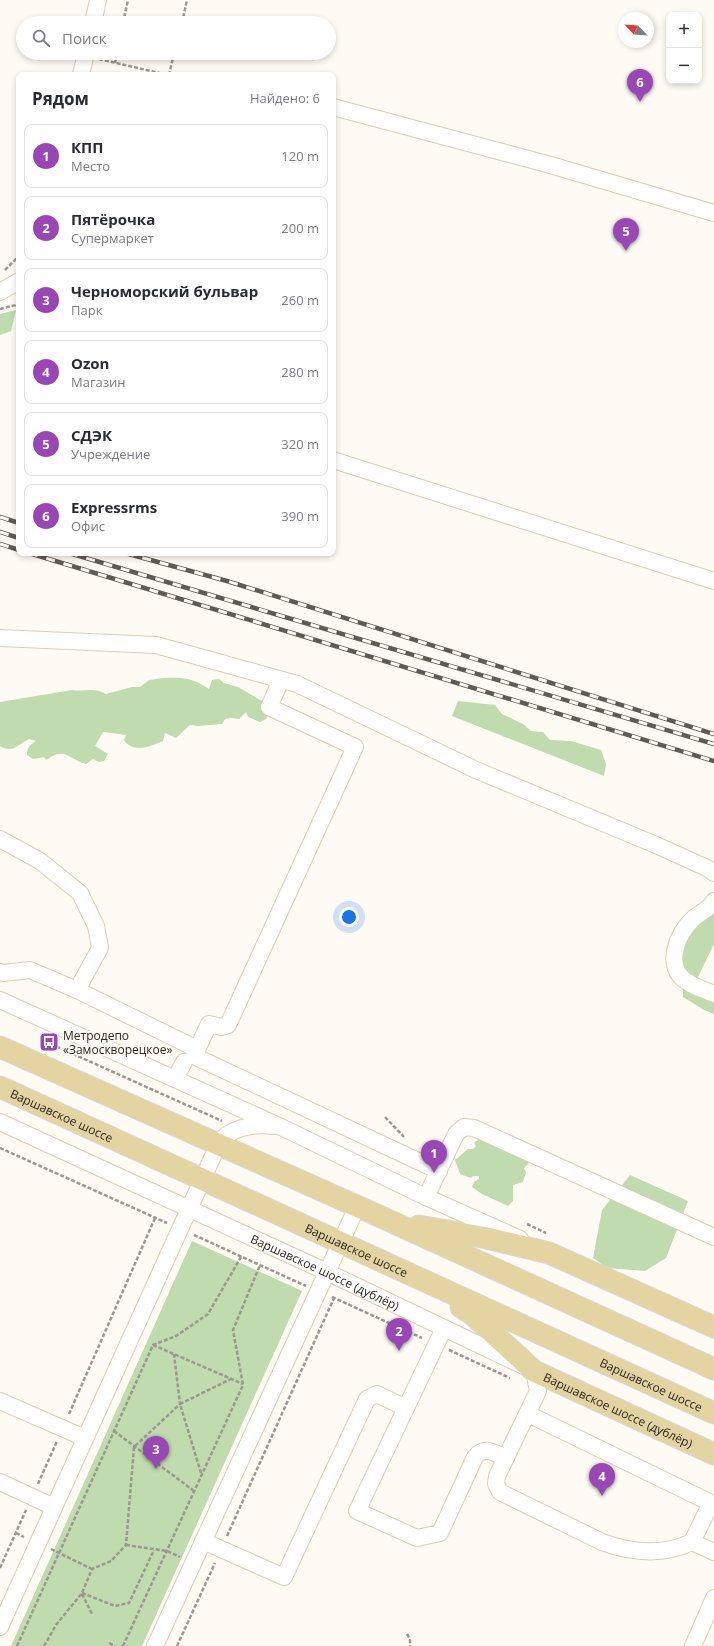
<!DOCTYPE html>
<html lang="ru">
<meta charset="utf-8">
<style>
:root{--surface:#fff;--page:#f2f2f3;--text:#2b2b33;--muted:#7c7c81;--line:#e1e1e2;--accent:#9a47b6}
body{margin:0;font-family:"Open Sans",sans-serif;background:var(--page);color:var(--text)}
.controls{position:absolute;right:12px;top:12px;display:grid;overflow:hidden;border-radius:8px;box-shadow:0 2px 6px #0003}
.controls button{width:36px;height:36px;display:grid;place-items:center;padding:0;border:0;border-bottom:1px solid var(--line);background:var(--surface);color:var(--text);font:20px sans-serif}
.compass{position:absolute;left:618px;top:12px;width:36px;height:36px;border-radius:50%;background:var(--surface);box-shadow:0 2px 6px #0003;rotate:295deg}
.you{position:absolute;left:349px;top:917px;width:14px;height:14px;margin:-10px;border:3px solid #fff;border-radius:50%;background:#1a73e8;box-shadow:0 0 0 6px #1a73e833}
.badge{display:grid;place-items:center;width:26px;height:26px;border-radius:50%;background:var(--accent);color:#fff;font-size:13px;font-weight:700}
.pin{position:absolute;translate:-50% -33px;filter:drop-shadow(0 1px 2px #0008)}
.pin::after{content:'';position:absolute;top:21px;width:14px;height:12px;background:inherit;clip-path:polygon(0 0,100% 0,50% 100%)}
.list{margin:0;padding:0;list-style:none}
h2{display:flex;justify-content:space-between;align-items:center;height:52px;margin:0;padding:0 16px;font-size:17px}
h2 small{font-size:13px;font-weight:400;color:var(--muted)}
.list li{display:grid;grid-template-columns:26px 1fr auto;gap:12px;align-items:center;box-sizing:border-box;height:64px;margin:0 8px 8px;padding:0 8px;border:1px solid var(--line);border-radius:8px}
.list b{display:block;font-size:15px;white-space:nowrap}
.list p{margin:0;font-size:13px;white-space:nowrap;color:var(--muted)}
.list em{font-size:13px;font-style:normal;color:var(--muted)}
.icon{flex:none;width:22px;height:22px;fill:none;stroke:currentColor;stroke-width:2;stroke-linecap:round;stroke-linejoin:round}
.map{position:relative;flex:none;width:714px;height:1646px;overflow:hidden}
.search{position:absolute;background:var(--surface);box-shadow:0 2px 6px #0003;left:16px;top:16px;width:320px;height:44px;display:flex;align-items:center;gap:10px;box-sizing:border-box;padding:0 14px;border-radius:22px;color:var(--muted);font-size:15px}
.panel{position:absolute;background:var(--surface);box-shadow:0 2px 6px #0003;left:16px;top:72px;width:320px;height:484px;border-radius:8px}
.map>svg:first-child{display:block}
</style>
<div class="map">
<svg width="714" height="1646" viewBox="0 0 714 1646">
<rect width="100%" height="100%" fill="#fefbf5"/>
<!-- green -->
<path fill="#c0dbad" d="M 16,310 L 11,331 L 0,335 L 0,314 Z
M 163,678 C 183,677 193,678 209,689 L 212,680 L 219,679 L 224,683 L 238,687 L 267,704 L 269,713 L 266,719 L 260,722 L 248,717 L 246,712 L 239,719 L 231,718 L 225,719 L 222,724 L 198,726 L 190,725 L 176,738 L 165,733 L 163,741 C 151,746 133,754 124,740 L 126,735 L 103,732 L 95,746 L 108,754 L 104,761 L 99,762 L 93,759 L 86,764 C 68,759 66,746 46,760 L 44,757 L 33,759 L 27,755 C 27,747 30,745 36,741 L 29,739 C 19,744 12,754 0,746 L 0,702 L 72,690 C 84,692 94,687 106,694 L 132,687 L 140,687 L 149,680 Z
M 458,701 L 495,705 L 502,714 L 523,724 L 531,731 L 543,732 L 550,740 L 571,741 L 601,750 L 606,764 L 604,776 L 452,716 Z
M 714,908 L 714,944 L 697,979 L 686,974 L 677,951 L 680,942 Z
M 683,989 L 706,994 L 714,998 L 714,1014 L 704,1010 L 683,997 Z
M 482,1137 L 527,1157 L 529,1163 L 524,1168 L 526,1172 L 523,1182 L 513,1185 L 513,1201 L 508,1206 L 482,1194 L 472,1187 L 474,1182 L 479,1179 L 479,1176 L 473,1176 L 471,1178 L 460,1174 C 459,1168 456,1165 455,1160 L 468,1149 L 473,1149 L 476,1146 L 474,1143 Z
M 630,1175 L 688,1201 L 666,1258 L 645,1271 L 607,1268 L 593,1258 L 602,1210 Z
M 192,1241 L 302,1291 L 142,1646 L 11,1646 Z"/>
<g fill="none" stroke-linecap="round" stroke-linejoin="round">
<defs>
<g id="minor">
<path d="M 93,23 L 98,0"/>
<path d="M 81,75 L 86,53"/>
<path d="M 333,107 L 547,164 L 714,213"/>
<path d="M 0,292 L 19,281"/>
<path d="M 333,460 L 714,581"/>
<path d="M 0,638 L 156,645 L 297,684 L 476,770 L 656,845 L 707,868 L 714,873"/>
<path d="M 281,680 L 269,707 L 355,747 L 228,1025 L 221,1027 L 209,1024 L 194,1056 L 439,1171"/>
<path d="M 0,839 L 40,861 L 80,893 L 96,926 L 100,948 L 77,990 L 30,970 L 3,973 L 0,972"/>
<path d="M 714,901 C 709,910 700,912 693,919 C 677,933 664,967 686,981 C 694,987 705,990 714,994"/>
<path d="M 77,990 L 197,1049"/>
<path d="M 0,1000 L 279,1126 L 426,1197 L 520,1239"/>
<path d="M 175,1079 L 184,1062"/>
<path id="s1" d="M 0,1122 L 327,1272 L 534,1371 L 538,1391 L 497,1476 L 496,1484 L 500,1492 L 602,1542 C 632,1553 663,1556 692,1542"/>
<path d="M 426,1197 L 456,1134 L 464,1127 L 474,1128 L 714,1237"/>
<path d="M 0,1401 L 85,1438"/>
<path d="M 406,1408 L 357,1511 L 417,1538 L 440,1533 L 475,1457 C 485,1445 494,1453 506,1458"/>
<path d="M 528,1414 L 711,1503 L 692,1542 L 714,1552"/>
<path d="M 0,1482 L 54,1507"/>
<path d="M 203,1541 L 284,1577 L 367,1399 L 377,1394 L 406,1408 L 444,1328"/>
<path d="M 0,1627 L 218,1145 C 221,1142 224,1136 228,1134 C 242,1126 259,1124 274,1126"/>
<path d="M 155,1646 L 357,1207"/>
<path d="M 693,1646 L 714,1598"/>
</g>
<g id="major">
<path d="M 0,1047 L 379,1216 L 714,1369"/>
<path id="s2" d="M 0,1087 L 714,1413"/>
<path d="M 419,1226 L 487,1238 L 549,1253 L 714,1327"/>
<path id="s3" d="M 461,1307 L 472,1314 L 534,1371 L 714,1454"/>
</g>
</defs>
<!-- minor casing -->
<use href="#minor" stroke="#ddcdb3" stroke-width="18"/>
<!-- major casing -->
<use href="#major" stroke="#d9d8d6" stroke-width="23"/>
<!-- path -->
<path stroke="#9c9790" stroke-width="2.5" stroke-dasharray="4 2" stroke-linecap="butt" d="M 123,23 L 128,0
M 182,23 L 187,0
M 99,59 L 168,75
M 115,63 L 117,53
M 169,75 L 174,53
M 5,270 L 19,256
M 16,305 L 19,308
M 0,309 L 16,305 L 19,303
M 51,1044 L 222,1121
M 385,1117 L 404,1137
M 0,1148 L 167,1223
M 527,1224 L 546,1233
M 194,1235 L 306,1286
M 332,1297 L 422,1338
M 153,1345 L 243,1384
M 449,1350 L 510,1378
M 69,1414 L 155,1218
M 114,1431 L 194,1491
M 201,1473 L 180,1404 L 231,1379
M 38,1484 L 57,1441
M 16,1533 L 24,1537
M 227,1536 L 334,1298
M 126,1545 L 167,1551 L 180,1557
M 51,1549 L 92,1569
M 0,1568 L 26,1510
M 82,1593 L 115,1606 L 129,1603 L 154,1550
M 82,1594 L 92,1614
M 407,1634 L 410,1639 L 410,1646
M 109,1643 L 115,1646
M 17,1646 L 153,1345 L 176,1336 L 208,1314 L 241,1257
M 44,1646 L 56,1625 L 82,1593 L 92,1569 L 111,1561 L 126,1545 L 134,1447 L 180,1404 L 174,1354
M 123,1646 L 243,1385 L 233,1330 L 260,1265
M 177,1646 L 215,1563"/>
<!-- minor -->
<use href="#minor" stroke="#fff" stroke-width="16"/>
<!-- major -->
<use href="#major" stroke="#e3d4a2" stroke-width="21"/>
<defs>
<path id="rail" d="M 0,517 L 19,523
M 0,532 L 19,538
M 0,544 L 19,550
M 29,553 L 714,761
M 69,553 L 714,744
M 125,553 L 227,581 L 714,734"/>
</defs>
<!-- rail casing -->
<use href="#rail" stroke="#605b52" stroke-width="4.5"/>
<!-- rail -->
<use href="#rail" stroke="#fefbf5" stroke-width="3" stroke-dasharray="9" stroke-linecap="butt"/>
</g>
<!-- icons -->
<defs>
<symbol id="bus-square" viewBox="-11 -11 22 22"><rect x="-9" y="-9" width="18" height="18" rx="4" fill="#9a47b6" stroke="#fefbf5"/><path d="M-5-6H5V4H4V6H2V4H-2V6H-4V4H-5ZM-3.5-4V0h7V-4ZM-3.5 1.2v1.5H-2V1.2ZM2 1.2v1.5H3.5V1.2Z" fill="#fff"/></symbol>
</defs>
<g fill-rule="evenodd">
<use href="#bus-square" x="38" y="1031" width="22" height="22"/>
</g>
<g text-anchor="middle" dominant-baseline="central" stroke-width="4" stroke-linejoin="round" paint-order="stroke">
<!-- poi labels -->
<g font-size="12" fill="#2d271d" stroke="#fefbf5" text-anchor="start">
<text x="63" y="1035">Метродепо<tspan x="63" dy="14">«Замоскворецкое»</tspan></text>
</g>
<!-- street labels -->
<g font-size="12" fill="#2d271d" stroke="#fefbf5">
<text stroke="none"><textPath href="#s2" startOffset="68">Варшавское шоссе</textPath></text>
<text stroke="none"><textPath href="#s2" startOffset="392">Варшавское шоссе</textPath></text>
<text stroke="none"><textPath href="#s1" startOffset="358">Варшавское шоссе (дублёр)</textPath></text>
<text stroke="none"><textPath href="#s2" startOffset="716">Варшавское шоссе</textPath></text>
<text stroke="none"><textPath href="#s3" startOffset="190">Варшавское шоссе (дублёр)</textPath></text>
</g>
</g>
</svg>
<div class="controls">
<button>+</button>
<button>−</button>
</div>
<svg class="compass" viewBox="-18 -18 36 36"><path d="M0-13l5 13h-10z" fill="#e53935"/><path d="M0 13l5-13h-10z" fill="#7c7c81"/></svg>
<div class="you"></div>
<div class="pin badge" style="left:434px;top:1173px">1</div>
<div class="pin badge" style="left:399px;top:1351px">2</div>
<div class="pin badge" style="left:156px;top:1469px">3</div>
<div class="pin badge" style="left:602px;top:1496px">4</div>
<div class="pin badge" style="left:626px;top:251px">5</div>
<div class="pin badge" style="left:640px;top:102px">6</div>
<div class="search"><svg class="icon" aria-label="search" viewBox="0 0 24 24"><circle cx="10" cy="10" r="6"/><path d="M15 15l6 6"/></svg>Поиск</div>
<section class="panel">
<h2>Рядом<small>Найдено: 6</small></h2>
<ul class="list">
<li><span class="badge">1</span><div><b>КПП</b><p>Место</p></div><em>120 m</em></li>
<li><span class="badge">2</span><div><b>Пятёрочка</b><p>Супермаркет</p></div><em>200 m</em></li>
<li><span class="badge">3</span><div><b>Черноморский бульвар</b><p>Парк</p></div><em>260 m</em></li>
<li><span class="badge">4</span><div><b>Ozon</b><p>Магазин</p></div><em>280 m</em></li>
<li><span class="badge">5</span><div><b>СДЭК</b><p>Учреждение</p></div><em>320 m</em></li>
<li><span class="badge">6</span><div><b>Expressrms</b><p>Офис</p></div><em>390 m</em></li>
</ul>
</section>
</div>
